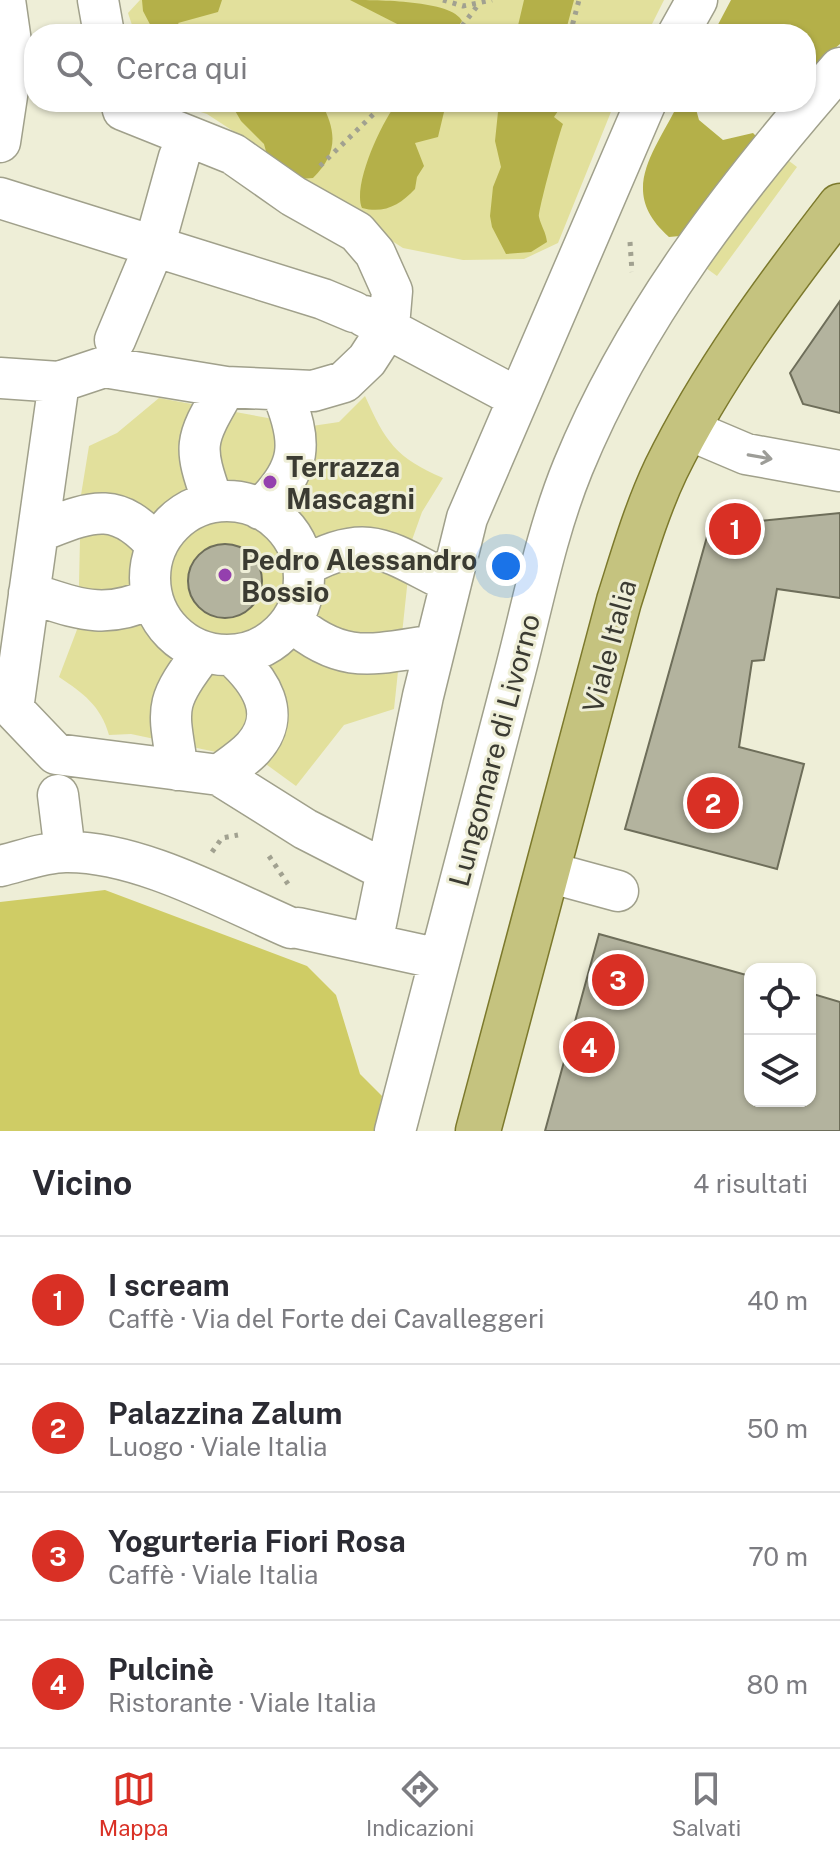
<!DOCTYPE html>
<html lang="it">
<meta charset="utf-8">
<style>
:root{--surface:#fff;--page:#f7f7f7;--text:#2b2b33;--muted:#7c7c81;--line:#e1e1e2;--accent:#d93025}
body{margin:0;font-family:"Public Sans",sans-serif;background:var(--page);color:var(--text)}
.controls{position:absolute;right:24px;bottom:24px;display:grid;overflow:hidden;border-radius:16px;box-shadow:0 2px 6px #0004}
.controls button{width:72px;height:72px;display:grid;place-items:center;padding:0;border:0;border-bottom:2px solid var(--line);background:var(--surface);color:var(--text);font:40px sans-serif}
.you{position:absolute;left:506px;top:566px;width:28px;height:28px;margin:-20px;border:6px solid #fff;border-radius:50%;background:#1a73e8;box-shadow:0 0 0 12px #1a73e833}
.badge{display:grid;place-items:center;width:52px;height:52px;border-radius:50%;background:var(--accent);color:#fff;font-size:26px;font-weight:700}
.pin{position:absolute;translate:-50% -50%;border:4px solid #fff;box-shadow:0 2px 8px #0006}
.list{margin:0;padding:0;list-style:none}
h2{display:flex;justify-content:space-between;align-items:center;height:104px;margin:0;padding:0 32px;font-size:34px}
h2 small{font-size:26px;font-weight:400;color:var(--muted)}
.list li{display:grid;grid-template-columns:52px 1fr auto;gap:24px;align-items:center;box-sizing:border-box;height:128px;padding:0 32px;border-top:2px solid var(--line)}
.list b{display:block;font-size:30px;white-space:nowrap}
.list p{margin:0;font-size:26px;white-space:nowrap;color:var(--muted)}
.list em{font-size:26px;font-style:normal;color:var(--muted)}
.icon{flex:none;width:44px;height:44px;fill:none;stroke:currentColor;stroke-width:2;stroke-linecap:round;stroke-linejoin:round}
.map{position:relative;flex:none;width:840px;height:1131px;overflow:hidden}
.search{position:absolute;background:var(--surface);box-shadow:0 2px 6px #0004;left:24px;right:24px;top:24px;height:88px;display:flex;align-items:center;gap:20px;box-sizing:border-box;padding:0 28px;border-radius:32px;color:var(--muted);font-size:30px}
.sheet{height:616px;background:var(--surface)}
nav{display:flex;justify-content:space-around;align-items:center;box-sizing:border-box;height:112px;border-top:2px solid var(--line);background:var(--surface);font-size:22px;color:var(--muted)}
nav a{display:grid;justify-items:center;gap:4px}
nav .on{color:var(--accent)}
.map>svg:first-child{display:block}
</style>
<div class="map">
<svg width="840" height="1131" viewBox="0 0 840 1131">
<rect width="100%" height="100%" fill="#eeeed7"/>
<!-- green -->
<path fill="#e2e09c" d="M 140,0 L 664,0 L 647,34 L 135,34 L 128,13 Z
M 169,102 L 615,102 L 558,243 L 524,259 L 463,260 L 403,248 L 267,161 L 253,144 L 207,114 Z
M 780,154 L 797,167 L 717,276 L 699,263 Z
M 365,396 C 385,441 396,458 443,478 L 422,512 L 412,540 L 394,709 L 344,725 L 296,786 L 263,762 L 131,734 L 109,735 C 101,706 83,693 59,677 L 78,627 L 81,495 L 89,446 L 117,433 L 159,398 L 312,426 L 339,422 Z"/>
<!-- forest -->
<path fill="#b4b049" d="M 142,0 L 222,0 L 218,12 L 178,23 L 186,34 L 155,34 L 143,11 Z
M 350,0 C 377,0 452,0 462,21 L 453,34 L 404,34 L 405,28 Z
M 524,0 L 574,0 L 565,34 L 516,34 Z
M 731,0 L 840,0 L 840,44 L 806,73 L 806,34 L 713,34 Z
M 230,102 L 321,102 C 337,132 338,153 313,178 L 299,179 L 267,155 L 264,144 L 241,121 Z
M 398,102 L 442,102 L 444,112 L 438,137 L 415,143 L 424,166 L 417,177 L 415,189 C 400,205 384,214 362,208 C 352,186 382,120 398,102 Z
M 499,102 L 564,102 L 554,117 L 563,124 C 559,134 538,211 539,217 C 541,226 546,232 547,242 L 531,252 L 506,254 L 492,227 L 490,216 L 493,187 L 501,167 L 495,141 Z
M 679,102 L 694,102 L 699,120 L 723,140 L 753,133 L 756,136 L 680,236 L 669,237 C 617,191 655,152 679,102 Z"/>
<!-- water -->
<path fill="#cfcc65" d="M 105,890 L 307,966 L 336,995 L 360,1074 L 382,1096 L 374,1131 L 0,1131 L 0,902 Z"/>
<!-- building -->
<path fill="#b3b39e" stroke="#6e6e5a" stroke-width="2" d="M 840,301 L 840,413 L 803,404 L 790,373 Z
M 840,513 L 840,598 L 777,589 L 764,660 L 752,661 L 739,747 L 804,764 L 777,869 L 625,829 L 710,526 Z
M188 581a37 37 0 1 1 74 0a37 37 0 1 1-74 0Z
M 599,934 L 750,976 L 750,1101 L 810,1101 L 810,993 L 840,1002 L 840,1131 L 545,1131 Z"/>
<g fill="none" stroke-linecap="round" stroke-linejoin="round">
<defs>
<path id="minor" d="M 98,0 L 104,34
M 678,34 L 697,0
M 121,102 L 123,110 L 233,154 L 293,196 L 357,232 L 375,253 L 392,291 L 389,326 L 367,360 L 344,382 L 313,391 L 226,387 L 104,367 L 59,382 L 13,709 L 56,754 L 219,775 L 305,829 L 385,870
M 0,142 L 13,56 L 5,0
M 0,198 L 323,299 L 354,312
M 364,316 L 518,398
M 115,340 L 154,247 L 179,157
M 0,378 L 59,382
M 687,429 L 746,454 L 840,471
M150 578a77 77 0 1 1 154 0a77 77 0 1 1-154 0Z
M 213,502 C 192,443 195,441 226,387
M 260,509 C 302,469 304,443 281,390
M 38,532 C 90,512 116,498 157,546
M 303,567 C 369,529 389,553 451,583
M 29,593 C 77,608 103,621 152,598
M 291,621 C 343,666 373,654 435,645
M 178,770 C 168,706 163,705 203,652
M 219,775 C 230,767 244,758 253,748 C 284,714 259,680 233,656
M 58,795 L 65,852
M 0,866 C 21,861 45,852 66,852 C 139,851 226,900 291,928
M 548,872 L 618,891
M 298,928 L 440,959
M 372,943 L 423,696 L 467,518 L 646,102
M 395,1131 C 434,983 472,835 511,687 C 531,614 544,538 573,467 C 635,316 734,189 840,68"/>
<path id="major" d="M 478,1131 L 619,601 C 633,557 646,511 666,469 C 712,375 776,289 840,206"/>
</defs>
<!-- minor casing -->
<use href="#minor" stroke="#a0a08b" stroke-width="43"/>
<!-- major casing -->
<use href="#major" stroke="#7c792c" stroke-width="47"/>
<!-- path -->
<path stroke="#a1a190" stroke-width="5" stroke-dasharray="4 6" stroke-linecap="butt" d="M 443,0 L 463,6 L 492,0
M 456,34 L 478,5
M 570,34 L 579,0
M 320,166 L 386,102
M 630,242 L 632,272
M 212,852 L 222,838 L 238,835
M 269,856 L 288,884"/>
<!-- minor -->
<use href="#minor" stroke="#fff" stroke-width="40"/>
<!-- major -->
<use href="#major" stroke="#c5c37f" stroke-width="44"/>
</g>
<!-- one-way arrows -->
<defs><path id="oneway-shaft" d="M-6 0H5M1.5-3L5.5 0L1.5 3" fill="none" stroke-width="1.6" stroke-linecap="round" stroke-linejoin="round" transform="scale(2)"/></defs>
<use stroke="#9d9d98" href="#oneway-shaft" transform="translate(760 457) rotate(10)"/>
<!-- markers -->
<g fill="#9440ae" stroke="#eeeed7" stroke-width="3">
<circle cx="270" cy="482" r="8"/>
<circle cx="225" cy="575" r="8"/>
</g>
<g text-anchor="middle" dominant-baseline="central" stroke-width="6" stroke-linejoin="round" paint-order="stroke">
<!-- poi labels -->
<g font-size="28" font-weight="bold" fill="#3b3b32" stroke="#eeeed7" text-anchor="start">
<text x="286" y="466">Terrazza<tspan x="286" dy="32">Mascagni</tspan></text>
<text x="241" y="559">Pedro Alessandro<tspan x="241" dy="32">Bossio</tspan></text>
</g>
<!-- street labels -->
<g font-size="28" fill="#3b3b32" stroke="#eeeed7">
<text transform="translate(609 646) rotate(-75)">Viale Italia</text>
<text transform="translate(494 750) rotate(-75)">Lungomare di Livorno</text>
</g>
</g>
</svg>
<div class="controls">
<button><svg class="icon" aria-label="locate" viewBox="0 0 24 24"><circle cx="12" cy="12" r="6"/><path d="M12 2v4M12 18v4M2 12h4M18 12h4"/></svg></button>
<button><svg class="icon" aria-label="layers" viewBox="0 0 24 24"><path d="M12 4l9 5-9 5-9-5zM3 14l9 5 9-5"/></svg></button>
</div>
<div class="you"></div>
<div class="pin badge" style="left:735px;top:529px">1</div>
<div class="pin badge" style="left:713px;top:803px">2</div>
<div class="pin badge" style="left:618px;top:980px">3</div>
<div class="pin badge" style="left:589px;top:1047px">4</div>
<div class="search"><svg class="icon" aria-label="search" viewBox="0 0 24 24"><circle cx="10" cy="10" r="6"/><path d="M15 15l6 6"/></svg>Cerca qui</div>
</div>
<section class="sheet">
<h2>Vicino<small>4 risultati</small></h2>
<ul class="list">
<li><span class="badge">1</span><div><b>I scream</b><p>Caffè · Via del Forte dei Cavalleggeri</p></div><em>40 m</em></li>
<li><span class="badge">2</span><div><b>Palazzina Zalum</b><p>Luogo · Viale Italia</p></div><em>50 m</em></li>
<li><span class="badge">3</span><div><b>Yogurteria Fiori Rosa</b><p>Caffè · Viale Italia</p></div><em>70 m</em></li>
<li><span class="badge">4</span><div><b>Pulcinè</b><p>Ristorante · Viale Italia</p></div><em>80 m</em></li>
</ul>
</section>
<nav>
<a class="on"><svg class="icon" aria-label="map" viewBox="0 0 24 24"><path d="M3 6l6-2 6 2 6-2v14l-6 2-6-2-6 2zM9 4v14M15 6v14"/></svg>Mappa</a>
<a><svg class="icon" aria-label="directions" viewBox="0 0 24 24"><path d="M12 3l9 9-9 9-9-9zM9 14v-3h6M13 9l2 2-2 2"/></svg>Indicazioni</a>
<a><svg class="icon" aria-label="saved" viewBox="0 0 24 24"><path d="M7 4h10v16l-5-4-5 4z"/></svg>Salvati</a>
</nav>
